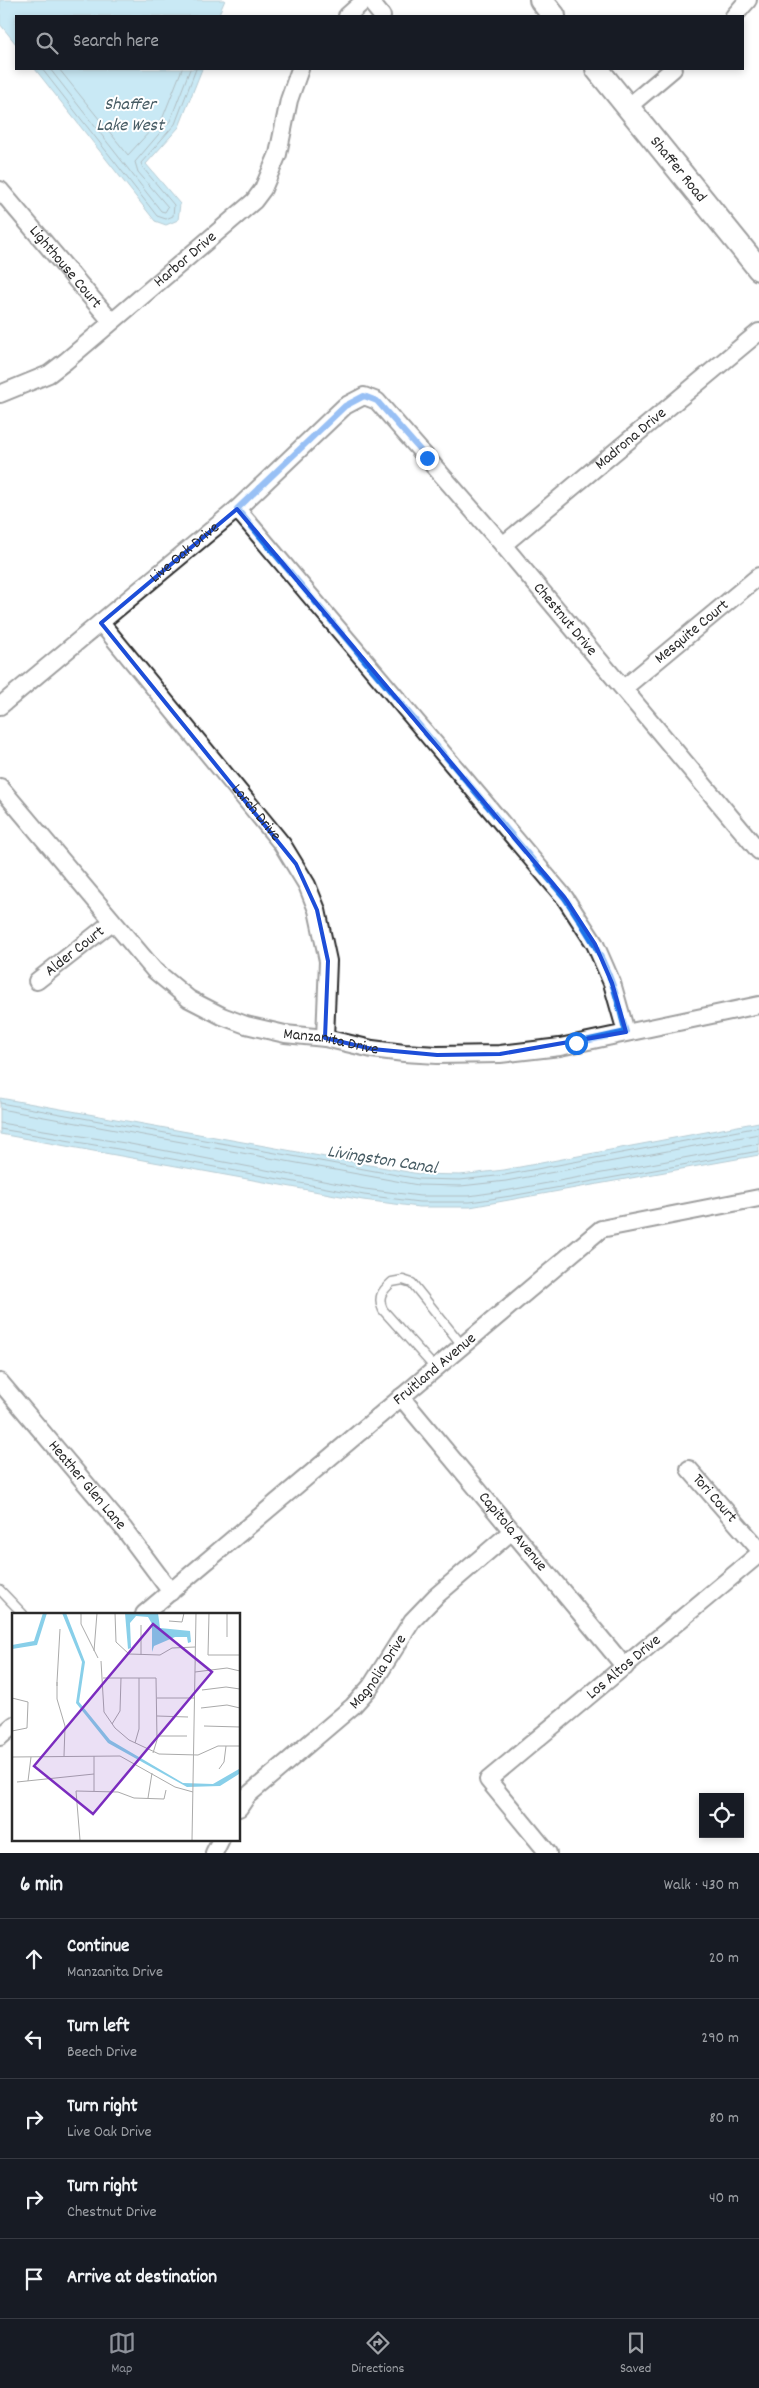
<!DOCTYPE html>
<meta charset="utf-8">
<style>
:root{--surface:#171b24;--page:#20242c;--text:#f1f3f6;--muted:#9ea1a6;--line:#363941;--accent:#8c9099}
body{margin:0;font-family:Dekko,sans-serif;background:var(--page);color:var(--text)}
.controls{position:absolute;right:15px;bottom:15px;display:grid;overflow:hidden;border-radius:0px;box-shadow:0 2px 8px #0003}
.controls button{width:45px;height:45px;display:grid;place-items:center;padding:0;border:0;border-bottom:1px solid var(--line);background:var(--surface);color:var(--text);font:25px sans-serif}
.stop{position:absolute;width:15px;height:15px;margin:-11px;border:4px solid #1a73e8;border-radius:50%;background:#fff}
.stop.end{background:#1a73e8;border-color:#fff;box-shadow:0 1px 5px #0008}
.list{margin:0;padding:0;list-style:none}
h2{display:flex;justify-content:space-between;align-items:center;height:65px;margin:0;padding:0 20px;font-size:21px}
h2 small{font-size:16px;font-weight:400;color:var(--muted)}
.list li{display:grid;grid-template-columns:32px 1fr auto;gap:15px;align-items:center;box-sizing:border-box;height:80px;padding:0 20px;border-top:1px solid var(--line)}
.list b{display:block;font-size:19px;white-space:nowrap}
.list p{margin:0;font-size:16px;white-space:nowrap;color:var(--muted)}
.list em{font-size:16px;font-style:normal;color:var(--muted)}
.icon{flex:none;width:28px;height:28px;fill:none;stroke:currentColor;stroke-width:2;stroke-linecap:round;stroke-linejoin:round}
.map{position:relative;flex:none;width:759px;height:1853px;overflow:hidden}
.search{position:absolute;background:var(--surface);box-shadow:0 2px 8px #0003;left:15px;right:15px;top:15px;height:55px;display:flex;align-items:center;gap:12px;box-sizing:border-box;padding:0 18px;border-radius:0px;color:var(--muted);font-size:19px}
.sheet{height:465px;background:var(--surface)}
nav{display:flex;justify-content:space-around;align-items:center;box-sizing:border-box;height:70px;border-top:1px solid var(--line);background:var(--surface);font-size:14px;color:var(--muted)}
nav a{display:grid;justify-items:center;gap:2px}
nav .on{color:var(--accent)}
.map>svg:first-child{display:block}
</style>
<div class="map">
<svg width="759" height="1853" viewBox="0 0 759 1853">
<rect width="100%" height="100%" fill="#fff"/>
<filter id="ink" filterUnits="userSpaceOnUse"><feTurbulence type="fractalNoise" baseFrequency=".02" numOctaves="2"/><feDisplacementMap in="SourceGraphic" scale="10" xChannelSelector="R" yChannelSelector="G"/><feConvolveMatrix kernelMatrix="1 2 1 2 8 2 1 2 1" color-interpolation-filters="sRGB"/></filter>
<g filter="url(#ink)">
<!-- water -->
<path fill="#88cfe9" stroke="#638d9d" d="M 0,0 L 225,0 L 218,16 L 16,16 L 16,44 L 0,24 Z
M 35,69 L 202,69 L 179,127 L 146,164 L 180,204 L 178,220 L 166,225 L 155,221 Z
M 0,1098 L 419,1174 L 460,1175 L 504,1170 L 759,1122 L 759,1155 L 470,1207 L 419,1207 L 363,1200 L 0,1134 Z"/>
<g fill="none" stroke-linecap="round" stroke-linejoin="round">
<!-- shore -->
<path stroke="#506d77" stroke-width="1" d="M 42,69 L 157,216 L 166,219 L 173,216 L 174,205 L 143,168 L 141,163 L 175,124 L 196,69
M 50,69 L 161,211 L 165,212 L 168,207 L 138,172 L 135,162 L 170,121 L 190,69
M 59,69 L 128,155 L 163,117 L 182,69
M 0,1103 L 419,1179 L 460,1180 L 505,1175 L 759,1127
M 0,1109 L 418,1185 L 461,1186 L 506,1181 L 759,1134
M 0,1123 L 125,1143 L 365,1189 L 420,1196 L 469,1196 L 510,1190 L 759,1144
M 0,1129 L 124,1150 L 364,1195 L 419,1202 L 470,1202 L 511,1196 L 759,1151"/>
<defs>
<path id="lane" d="M 435,1368 L 383,1310 C 377,1297 382,1291 392,1282 L 403,1280 L 412,1283 L 462,1345
M 0,1590 L 23,1614"/>
<g id="street">
<path d="M 369,0 L 382,16"/>
<path d="M 347,16 L 365,0"/>
<path d="M 734,16 L 748,0"/>
<path d="M 628,107 L 673,69"/>
<path id="s1" d="M 0,190 L 111,321"/>
<path id="s2" d="M 0,394 L 49,374 L 66,361 L 254,201 L 263,189 L 278,154 L 289,100 L 300,69"/>
<path d="M 237,509 L 565,898 L 595,944 L 612,983 L 626,1032"/>
<path id="s3" d="M 503,545 L 759,332"/>
<path id="s4" d="M 101,623 L 282,844 L 307,885 L 317,910 L 328,961 L 325,1038"/>
<path id="s5" d="M 624,688 L 759,576"/>
<path id="s6" d="M 0,706 L 237,509 L 345,406 L 364,396 L 377,401 L 503,545 L 759,851"/>
<path id="s7" d="M 0,787 L 154,970 L 189,999 L 222,1016 L 246,1025 L 285,1034 L 325,1038 L 372,1049 L 404,1053 L 437,1055 L 500,1054 L 560,1047 L 759,1005"/>
<path id="s8" d="M 37,981 L 112,922"/>
<path id="s9" d="M 0,1382 L 124,1529 L 171,1592"/>
<path id="s10" d="M 401,1397 L 625,1667"/>
<path id="s11" d="M 689,1469 L 759,1549"/>
<path id="s12" d="M 144,1614 L 601,1229 L 759,1198"/>
<path d="M 0,1737 L 14,1725"/>
<path id="s13" d="M 239,1808 L 247,1796 L 353,1706 L 371,1686 L 412,1621 L 436,1596 L 512,1531"/>
<path d="M 214,1853 L 221,1839"/>
<path id="s14" d="M 548,1853 L 488,1780 L 759,1554"/>
</g>
<g id="secondary">
<path d="M 541,0 L 554,16"/>
<path id="s15" d="M 597,69 L 759,269"/>
</g>
</defs>
<!-- lane casing -->
<use href="#lane" stroke="#2b2b2b" stroke-width="11"/>
<!-- street casing -->
<use href="#street" stroke="#2b2b2b" stroke-width="20"/>
<!-- secondary casing -->
<use href="#secondary" stroke="#2b2b2b" stroke-width="26"/>
<!-- lane -->
<use href="#lane" stroke="#fff" stroke-width="8"/>
<!-- street -->
<use href="#street" stroke="#fff" stroke-width="16"/>
<!-- secondary -->
<use href="#secondary" stroke="#fff" stroke-width="22"/>
</g>
</g>
<g fill="none" stroke-linecap="round" stroke-linejoin="round" filter="url(#ink)">
<!-- route -->
<path stroke="#1a73e8" stroke-width="6" d="M 427,458 L 377,401 L 364,396 L 345,406 L 237,509 L 565,898 C 583,925 601,952 612,983 C 618,999 621,1016 626,1032 L 576,1043"/>
</g>
<!-- marked area -->
<path d="M0 0H759V1853H0ZM 237,509 L 565,898 L 595,944 L 612,983 L 626,1032 L 500,1054 L 437,1055 L 372,1049 L 325,1038 L 328,961 L 317,910 L 296,864 L 101,623 Z" fill="#fff" fill-opacity=".55" fill-rule="evenodd"/>
<path fill="none" stroke="#1d4ed8" stroke-width="4" stroke-linejoin="round" d="M 237,509 L 565,898 L 595,944 L 612,983 L 626,1032 L 500,1054 L 437,1055 L 372,1049 L 325,1038 L 328,961 L 317,910 L 296,864 L 101,623 Z"/>
<g text-anchor="middle" dominant-baseline="central" stroke-width="4" stroke-linejoin="round" paint-order="stroke">
<!-- street labels -->
<g font-size="16" fill="#2b2b2b" stroke="#fff">
<text stroke="none"><textPath href="#s15" startOffset="129">Shaffer Road</textPath></text>
<text stroke="none"><textPath href="#s2" startOffset="231">Harbor Drive</textPath></text>
<text stroke="none"><textPath href="#s1" startOffset="101">Lighthouse Court</textPath></text>
<text stroke="none"><textPath href="#s3" startOffset="166">Madrona Drive</textPath></text>
<text stroke="none"><textPath href="#s6" startOffset="240">Live Oak Drive</textPath></text>
<text stroke="none"><textPath href="#s6" startOffset="781">Chestnut Drive</textPath></text>
<text stroke="none"><textPath href="#s5" startOffset="88">Mesquite Court</textPath></text>
<text stroke="none"><textPath href="#s4" startOffset="245">Larch Drive</textPath></text>
<text stroke="none"><textPath href="#s8" startOffset="48">Alder Court</textPath></text>
<text stroke="none"><textPath href="#s7" startOffset="434">Manzanita Drive</textPath></text>
<text stroke="none"><textPath href="#s12" startOffset="380">Fruitland Avenue</textPath></text>
<text stroke="none"><textPath href="#s9" startOffset="135">Heather Glen Lane</textPath></text>
<text stroke="none"><textPath href="#s11" startOffset="39">Tori Court</textPath></text>
<text stroke="none"><textPath href="#s10" startOffset="175">Capitola Avenue</textPath></text>
<text stroke="none"><textPath href="#s14" startOffset="271">Los Altos Drive</textPath></text>
<text stroke="none"><textPath href="#s13" startOffset="196">Magnolia Drive</textPath></text>
</g>
<!-- water labels -->
<g font-size="18" font-style="italic" fill="#475c64" stroke="#fff">
<text x="130" y="105">Shaffer<tspan x="130" dy="21">Lake West</tspan></text>
<text transform="translate(382 1161) rotate(9)">Livingston Canal</text>
</g>
</g>
<!-- overview -->
<g transform="translate(12 1613)">
<rect width="228" height="228" fill="#fff"/>
<path d="M 31,0 L 35,0 L 25,32 L 0,36 L 0,32 L 22,28 ZM 50,0 L 54,0 L 73,49 L 67,89 L 98,127 L 171,170 L 201,171 L 227,156 L 227,161 L 208,173 L 175,174 L 96,130 L 64,90 L 70,49 ZM 113,0 L 146,0 L 148,15 L 178,18 L 179,29 L 176,30 L 175,24 L 163,24 L 142,33 L 140,39 L 140,11 L 136,4 L 124,3 L 118,10 L 119,35 L 116,36 Z" fill="#88cfe9"/>
<path fill="none" stroke="#aaa" stroke-width="1" d="M 69,0 L 69,11 L 86,45M 103,0 L 104,29 L 117,41 L 148,42 L 160,35 L 183,34M 197,0 L 196,42 L 228,42M 157,8 L 170,9 L 172,0M 129,12 L 129,42M 215,24 L 215,0M 82,38 L 85,0M 89,48 L 92,99 L 103,115 L 117,127 L 147,141 L 186,142 L 206,133 L 228,133M 183,59 L 215,55 L 228,58M 91,65 L 144,65 L 145,127 L 141,140M 45,69 L 48,16M 45,73 L 45,69 L 45,86 L 53,113 L 52,143M 190,77 L 214,74 L 228,76M 0,85 L 16,89 L 15,115 L 0,118M 145,85 L 182,85M 189,95 L 215,92 L 228,95M 145,103 L 176,104M 100,111 L 108,98 L 109,65M 192,113 L 228,114M 145,123 L 175,123M 123,130 L 127,116 L 127,65M 0,144 L 108,143 L 163,174 L 181,179M 207,156 L 212,149 L 214,133M 16,168 L 19,144M 5,169 L 82,161M 82,178 L 82,143M 136,185 L 140,160M 68,227 L 64,178 L 106,179 L 122,185 L 152,186 L 154,177M 180,227 L 184,0"/>
<path fill="#7b2cbf" fill-opacity="0.15" stroke="#7b2cbf" stroke-width="2.5" d="M 141,11 L 200,59 L 81,201 L 22,153 Z"/>
<rect width="228" height="228" fill="none" stroke="#2b2b2b" stroke-width="2.5"/>
</g>
</svg>
<div class="controls">
<button><svg class="icon" aria-label="locate" viewBox="0 0 24 24"><circle cx="12" cy="12" r="6"/><path d="M12 2v4M12 18v4M2 12h4M18 12h4"/></svg></button>
</div>
<div class="stop" style="left:576px;top:1043px"></div>
<div class="stop end" style="left:427px;top:458px"></div>
<div class="search"><svg class="icon" aria-label="search" viewBox="0 0 24 24"><circle cx="10" cy="10" r="6"/><path d="M15 15l6 6"/></svg>Search here</div>
</div>
<section class="sheet">
<h2>6 min<small>Walk · 430 m</small></h2>
<ul class="list">
<li><svg class="icon" aria-label="ahead" viewBox="0 0 24 24"><path d="M12 20V5M6 11l6-6 6 6"/></svg><div><b>Continue</b><p>Manzanita Drive</p></div><em>20 m</em></li>
<li><svg class="icon" aria-label="left" viewBox="0 0 24 24"><path d="M17 20v-9H6M10 6l-5 5 5 5"/></svg><div><b>Turn left</b><p>Beech Drive</p></div><em>290 m</em></li>
<li><svg class="icon" aria-label="right" viewBox="0 0 24 24"><path d="M7 20v-9h11M14 6l5 5-5 5"/></svg><div><b>Turn right</b><p>Live Oak Drive</p></div><em>80 m</em></li>
<li><svg class="icon" aria-label="right" viewBox="0 0 24 24"><path d="M7 20v-9h11M14 6l5 5-5 5"/></svg><div><b>Turn right</b><p>Chestnut Drive</p></div><em>40 m</em></li>
<li><svg class="icon" aria-label="arrive" viewBox="0 0 24 24"><path d="M6 21V4h12l-3 4 3 4H6"/></svg><div><b>Arrive at destination</b></div></li>
</ul>
</section>
<nav>
<a class="on"><svg class="icon" aria-label="map" viewBox="0 0 24 24"><path d="M3 6l6-2 6 2 6-2v14l-6 2-6-2-6 2zM9 4v14M15 6v14"/></svg>Map</a>
<a><svg class="icon" aria-label="directions" viewBox="0 0 24 24"><path d="M12 3l9 9-9 9-9-9zM9 14v-3h6M13 9l2 2-2 2"/></svg>Directions</a>
<a><svg class="icon" aria-label="saved" viewBox="0 0 24 24"><path d="M7 4h10v16l-5-4-5 4z"/></svg>Saved</a>
</nav>
